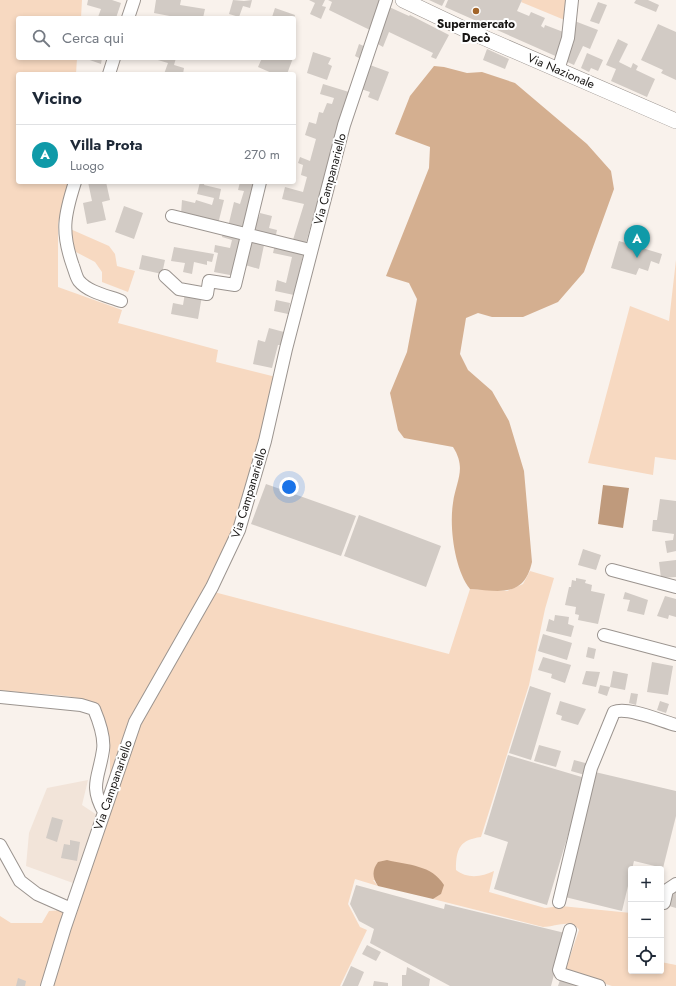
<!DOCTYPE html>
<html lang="it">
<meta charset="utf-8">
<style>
:root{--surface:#fff;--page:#f2f2f3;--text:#1f2937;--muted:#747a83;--line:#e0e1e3;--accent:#a2652a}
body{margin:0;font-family:Jost,sans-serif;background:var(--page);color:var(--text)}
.controls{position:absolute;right:12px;bottom:12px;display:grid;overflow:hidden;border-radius:4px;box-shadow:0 2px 6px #0003}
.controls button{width:36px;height:36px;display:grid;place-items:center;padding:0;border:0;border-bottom:1px solid var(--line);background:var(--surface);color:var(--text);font:20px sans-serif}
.you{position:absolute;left:289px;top:487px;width:14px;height:14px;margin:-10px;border:3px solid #fff;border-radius:50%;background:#1a73e8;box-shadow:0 0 0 6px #1a73e833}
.badge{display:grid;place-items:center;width:26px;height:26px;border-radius:50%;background:var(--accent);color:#fff;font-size:13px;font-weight:700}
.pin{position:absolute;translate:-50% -33px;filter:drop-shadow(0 1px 2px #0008)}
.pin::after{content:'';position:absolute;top:21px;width:14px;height:12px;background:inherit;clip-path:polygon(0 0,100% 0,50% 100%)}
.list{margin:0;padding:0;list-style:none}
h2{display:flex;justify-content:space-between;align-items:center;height:52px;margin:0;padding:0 16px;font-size:17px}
h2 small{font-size:13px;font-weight:400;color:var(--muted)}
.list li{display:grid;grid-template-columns:26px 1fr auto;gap:12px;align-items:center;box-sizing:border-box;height:60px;padding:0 16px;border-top:1px solid var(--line)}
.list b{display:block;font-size:15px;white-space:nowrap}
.list p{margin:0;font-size:13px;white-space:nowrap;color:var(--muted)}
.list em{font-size:13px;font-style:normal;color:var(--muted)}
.icon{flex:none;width:22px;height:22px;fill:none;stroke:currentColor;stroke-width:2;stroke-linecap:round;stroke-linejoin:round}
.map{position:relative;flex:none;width:676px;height:986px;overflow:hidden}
.search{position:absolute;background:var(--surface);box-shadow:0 2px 6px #0003;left:16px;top:16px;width:280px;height:44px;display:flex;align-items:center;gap:10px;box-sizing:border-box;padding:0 14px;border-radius:4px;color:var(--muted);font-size:15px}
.panel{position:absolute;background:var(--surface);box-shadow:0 2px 6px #0003;left:16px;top:72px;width:280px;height:112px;border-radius:4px}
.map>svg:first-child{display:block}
</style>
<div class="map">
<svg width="676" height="986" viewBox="0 0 676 986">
<rect width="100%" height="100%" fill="#f9f2ec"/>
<!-- built -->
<path fill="#f2e4d9" d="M 88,780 L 82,805 L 97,815 L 73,883 L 26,866 L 29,833 L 47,788 Z"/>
<!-- green -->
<path fill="#f7d9c1" d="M 0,0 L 82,0 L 81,18 L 18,18 L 18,58 L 77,58 L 76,74 L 18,74 L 18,182 L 71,182 L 58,223 L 58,287 L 122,310 L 118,323 L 218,350 L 216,362 L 276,377 L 237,526 L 212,578 L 129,719 L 110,776 C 110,756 112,721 96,705 C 83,693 21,694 0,690 Z
M 522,0 L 570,0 L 567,21 L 521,2 Z
M 68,228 L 109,246 L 115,254 L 117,266 L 135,271 L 128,292 L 102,282 L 102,272 L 95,262 L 76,252 L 70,238 Z
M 676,260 L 676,460 L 655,457 L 653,475 L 588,463 L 630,306 L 669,321 Z
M 530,571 L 554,578 L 545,609 L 529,685 L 481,837 C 460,840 456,848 456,870 C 467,879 482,877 494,871 L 489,892 L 545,908 L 561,906 L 631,913 L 631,971 L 661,971 L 661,962 L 676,965 L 676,986 L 612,986 L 565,971 L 579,930 C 572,918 555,927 543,927 L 433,899 L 441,894 L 373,880 L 378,886 L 355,879 L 348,904 L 360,927 L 367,930 L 340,986 L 51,986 L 137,730 L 214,592 L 449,654 L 470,589 L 507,591 L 523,584 Z
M 64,910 L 42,986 L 0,986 L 0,916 L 11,923 L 42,923 L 49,911 Z"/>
<!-- forest -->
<path fill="#d4af90" d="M 434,66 L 444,67 L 467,73 L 482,72 L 515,83 L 587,144 L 611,171 L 614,189 L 584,272 L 558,302 L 523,317 L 492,317 L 478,313 L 466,318 L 460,354 L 468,370 L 492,391 L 509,421 L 524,471 L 532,562 C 524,598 500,591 470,589 C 455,570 449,528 453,503 C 456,481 467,469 453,447 L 404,438 L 398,430 L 390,393 L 407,352 L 417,299 L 409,283 L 386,276 L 429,168 L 430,147 L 395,134 L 410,96 Z"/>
<!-- water -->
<path fill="#bf9a7c" d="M 603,485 L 629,488 L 623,528 L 598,524 Z
M 387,860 C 408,865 432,865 444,885 L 441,894 L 433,899 L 378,886 C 372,877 372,870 378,862 Z"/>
<!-- building -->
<path fill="#d2cbc5" d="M 88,0 L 112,0 L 121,3 L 116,18 L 100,18 L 98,17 L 101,9 L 87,5 Z
M 156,0 L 181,0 L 180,5 L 205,9 L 203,18 L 180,18 L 154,13 Z
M 233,0 L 244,1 L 252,0 L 250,8 L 243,6 L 239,17 L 229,14 Z
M 309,0 L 325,0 L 322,6 L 326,7 L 321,19 L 310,14 L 315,3 Z
M 328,0 L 381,0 L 372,31 L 329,10 L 332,2 Z
M 429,0 L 445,0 L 442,6 Z
M 448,0 L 522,0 L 517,11 L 529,16 L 531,12 L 545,18 L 541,26 L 544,28 L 545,25 L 566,33 L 560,58 L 445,7 Z
M 636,0 L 648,0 L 659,5 L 656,12 L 634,3 Z
M 598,2 L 607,5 L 599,24 L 590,21 Z
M 387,6 L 409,16 L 410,15 L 449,35 L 436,59 L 431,57 L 433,53 L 389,32 L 383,47 L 376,43 Z
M 275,8 L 295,15 L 294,18 L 272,17 Z
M 572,20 L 598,30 L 590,49 L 583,46 L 574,65 L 565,61 L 574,42 L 570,37 Z
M 658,24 L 676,32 L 676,80 L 661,73 L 663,70 L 641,60 Z
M 618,39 L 628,44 L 619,62 L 631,68 L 633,63 L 638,66 L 636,70 L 655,79 L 647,97 L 611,81 L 616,69 L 606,65 Z
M 359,44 L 366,47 L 361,59 L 355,56 Z
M 487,49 L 509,59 L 505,69 L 483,60 Z
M 313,52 L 331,58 L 328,64 L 332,66 L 327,80 L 307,73 Z
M 587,53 L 603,60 L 598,71 L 591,68 L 589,72 L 581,68 Z
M 84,58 L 102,58 L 101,64 Z
M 151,58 L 176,58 L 174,65 L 184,68 L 183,74 L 164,74 L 168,63 Z
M 262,58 L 293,58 L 287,74 L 274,74 L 258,67 Z
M 370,65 L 389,72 L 378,101 L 368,97 L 370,92 L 361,89 Z
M 323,84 L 349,92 L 305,246 L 292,243 L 304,204 L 282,199 L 285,187 L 303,192 L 307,177 L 301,175 L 303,165 L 298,163 L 300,157 L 310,161 L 316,139 L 305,135 L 309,122 L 316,124 L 319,112 L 323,113 L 327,103 L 332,104 L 334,98 L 320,94 Z
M 88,182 L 106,182 L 110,200 L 102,202 L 106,220 L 87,224 L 83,203 L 92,201 Z
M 200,182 L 205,182 L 204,185 L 221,189 L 219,199 L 224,200 L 218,224 L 181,214 L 182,200 L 195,203 L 196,200 L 212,205 L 214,198 L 197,194 Z
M 240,182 L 258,182 L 246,231 L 228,227 L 234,202 L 240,204 L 244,191 L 238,190 Z
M 124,206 L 143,213 L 134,239 L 115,232 Z
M 260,213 L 272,216 L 269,228 L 277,230 L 275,239 L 250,232 L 255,216 L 259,217 Z
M 223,232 L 243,237 L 235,276 L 214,272 L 218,253 L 214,252 L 215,245 L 230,248 L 232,240 L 222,237 Z
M 250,241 L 264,245 L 259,269 L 245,265 Z
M 619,241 L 662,254 L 659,264 L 651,261 L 648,271 L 639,268 L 636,275 L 611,268 Z
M 275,244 L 304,251 L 294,295 L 275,291 L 277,280 L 286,283 L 292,257 L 273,253 Z
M 174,247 L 214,254 L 212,262 L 207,261 L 207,265 L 194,262 L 192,274 L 183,272 L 185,263 L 171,261 Z
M 142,255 L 165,260 L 162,274 L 139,269 Z
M 185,293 L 202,296 L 198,319 L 171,314 L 173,303 L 183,305 Z
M 276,300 L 290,303 L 288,314 L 274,311 Z
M 269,328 L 284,332 L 281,345 L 278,345 L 272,368 L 253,364 L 258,340 L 265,342 Z
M 266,484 L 356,516 L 341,556 L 251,524 Z
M 660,499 L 676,501 L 676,551 L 667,553 L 665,541 L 673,540 L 674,534 L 652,531 L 653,520 L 657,520 Z
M 359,515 L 441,546 L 426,587 L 344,556 Z
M 583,549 L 601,555 L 596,570 L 578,565 Z
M 676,560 L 676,577 L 661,578 L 659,562 Z
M 576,578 L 586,580 L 585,583 L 592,585 L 591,591 L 605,594 L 598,624 L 578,620 L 579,615 L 575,614 L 576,607 L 565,605 L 569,587 L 571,587 L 572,580 L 576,581 Z
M 625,592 L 648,600 L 644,615 L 627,611 L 630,600 L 623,599 Z
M 665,596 L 676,599 L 676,617 L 669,615 L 668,619 L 657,616 Z
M 555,615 L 569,617 L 568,624 L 574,626 L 571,637 L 546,631 L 549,619 L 554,621 Z
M 543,634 L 572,643 L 567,660 L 538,651 Z
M 588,647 L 596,649 L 594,659 L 586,657 Z
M 543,657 L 571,665 L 565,683 L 551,678 L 552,674 L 538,670 Z
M 652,662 L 673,666 L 668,695 L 647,692 Z
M 586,671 L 600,672 L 596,687 L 582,684 Z
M 613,671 L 628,674 L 625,690 L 610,687 Z
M 600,685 L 610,687 L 607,696 L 598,693 Z
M 530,686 L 551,693 L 531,760 L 509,753 Z
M 631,693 L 638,694 L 636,705 L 629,703 Z
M 560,701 L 586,709 L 578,725 L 561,720 L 562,716 L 556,714 Z
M 660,701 L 669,704 L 666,713 L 657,710 Z
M 539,745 L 561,751 L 556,767 L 534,761 Z
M 508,755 L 585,778 L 547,905 L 494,889 L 508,842 L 484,834 Z
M 574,760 L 589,764 L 585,775 L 571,771 Z
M 595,772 L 676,791 L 676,816 L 663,868 L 634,861 L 622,911 L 565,897 Z
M 52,817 L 63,820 L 57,842 L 46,838 Z
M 70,840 L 80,842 L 77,861 L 61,858 L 64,844 L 70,845 Z
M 356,885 L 444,909 L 445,904 L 565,933 L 551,986 L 450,986 L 370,943 L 374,929 L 359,921 L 350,904 Z
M 676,891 L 676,908 L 669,906 L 671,897 Z
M 367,945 L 381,952 L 376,961 L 362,954 Z
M 351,966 L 364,972 L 358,986 L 342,986 Z
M 407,967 L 430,979 L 429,986 L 402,986 L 402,975 L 406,975 Z
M 561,977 L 590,986 L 558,986 Z
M 18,978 L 26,981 L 25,986 L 16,986 Z
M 374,981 L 388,983 L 388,986 L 373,986 Z"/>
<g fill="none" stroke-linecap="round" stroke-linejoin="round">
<defs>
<path id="minor" d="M 128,18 L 134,0
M 558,70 L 568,38 L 572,0
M 109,74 L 114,58
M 75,182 C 64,216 61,232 73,266 C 75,271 76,277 79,281 C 88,292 108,296 121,301
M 172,216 L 310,250
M 165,276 L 179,289 L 207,294 L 209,281 L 235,285 L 260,182
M 612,570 L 676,587
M 604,635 L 676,654
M 0,697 L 81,705 L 94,709 C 99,721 105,737 103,750 C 99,778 89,785 104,812
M 0,845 L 20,881 L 37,894 L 71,909
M 559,902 L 591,768 L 614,712 C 627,706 661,721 676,725
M 664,903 L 667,890 L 676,884
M 570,930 L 559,970 L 561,974 L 599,986
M 47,986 L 65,927 L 135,722 L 212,587 L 239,530 L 265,441 L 286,349 L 344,125 L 386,0"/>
<path id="major" d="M 403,0 L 464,29 L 676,121"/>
</defs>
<!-- minor casing -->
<use href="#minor" stroke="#9b948f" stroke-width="14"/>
<!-- major casing -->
<use href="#major" stroke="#9b948f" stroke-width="16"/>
<!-- minor -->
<use href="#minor" stroke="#fff" stroke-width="12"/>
<!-- major -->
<use href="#major" stroke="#fff" stroke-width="15"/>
</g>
<!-- markers -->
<circle fill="#a2652a" stroke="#fff" stroke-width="1.5" cx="476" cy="11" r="4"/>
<g text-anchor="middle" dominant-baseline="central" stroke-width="4" stroke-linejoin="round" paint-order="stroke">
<!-- poi labels -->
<g font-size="12" font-weight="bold" fill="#191715" stroke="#fff">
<text x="476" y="24">Supermercato<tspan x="476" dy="14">Decò</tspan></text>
</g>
<!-- street labels -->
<g font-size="12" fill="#191715" stroke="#fff">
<text transform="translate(561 71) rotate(23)">Via Nazionale</text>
<text transform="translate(330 179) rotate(-75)">Via Campanariello</text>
<text transform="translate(249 493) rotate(-73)">Via Campanariello</text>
<text transform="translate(113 785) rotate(-71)">Via Campanariello</text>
</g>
</g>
</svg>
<div class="controls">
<button>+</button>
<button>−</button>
<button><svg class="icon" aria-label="locate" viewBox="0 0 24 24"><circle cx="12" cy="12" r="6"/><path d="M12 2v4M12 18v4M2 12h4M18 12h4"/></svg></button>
</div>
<div class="you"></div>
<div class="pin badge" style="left:637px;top:258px;background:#0f9aa8">A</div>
<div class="search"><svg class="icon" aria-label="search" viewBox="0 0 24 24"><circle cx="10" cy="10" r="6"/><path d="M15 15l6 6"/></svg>Cerca qui</div>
<section class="panel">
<h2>Vicino<small></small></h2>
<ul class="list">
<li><span class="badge" style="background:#0f9aa8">A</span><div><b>Villa Prota</b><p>Luogo</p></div><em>270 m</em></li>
</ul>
</section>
</div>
